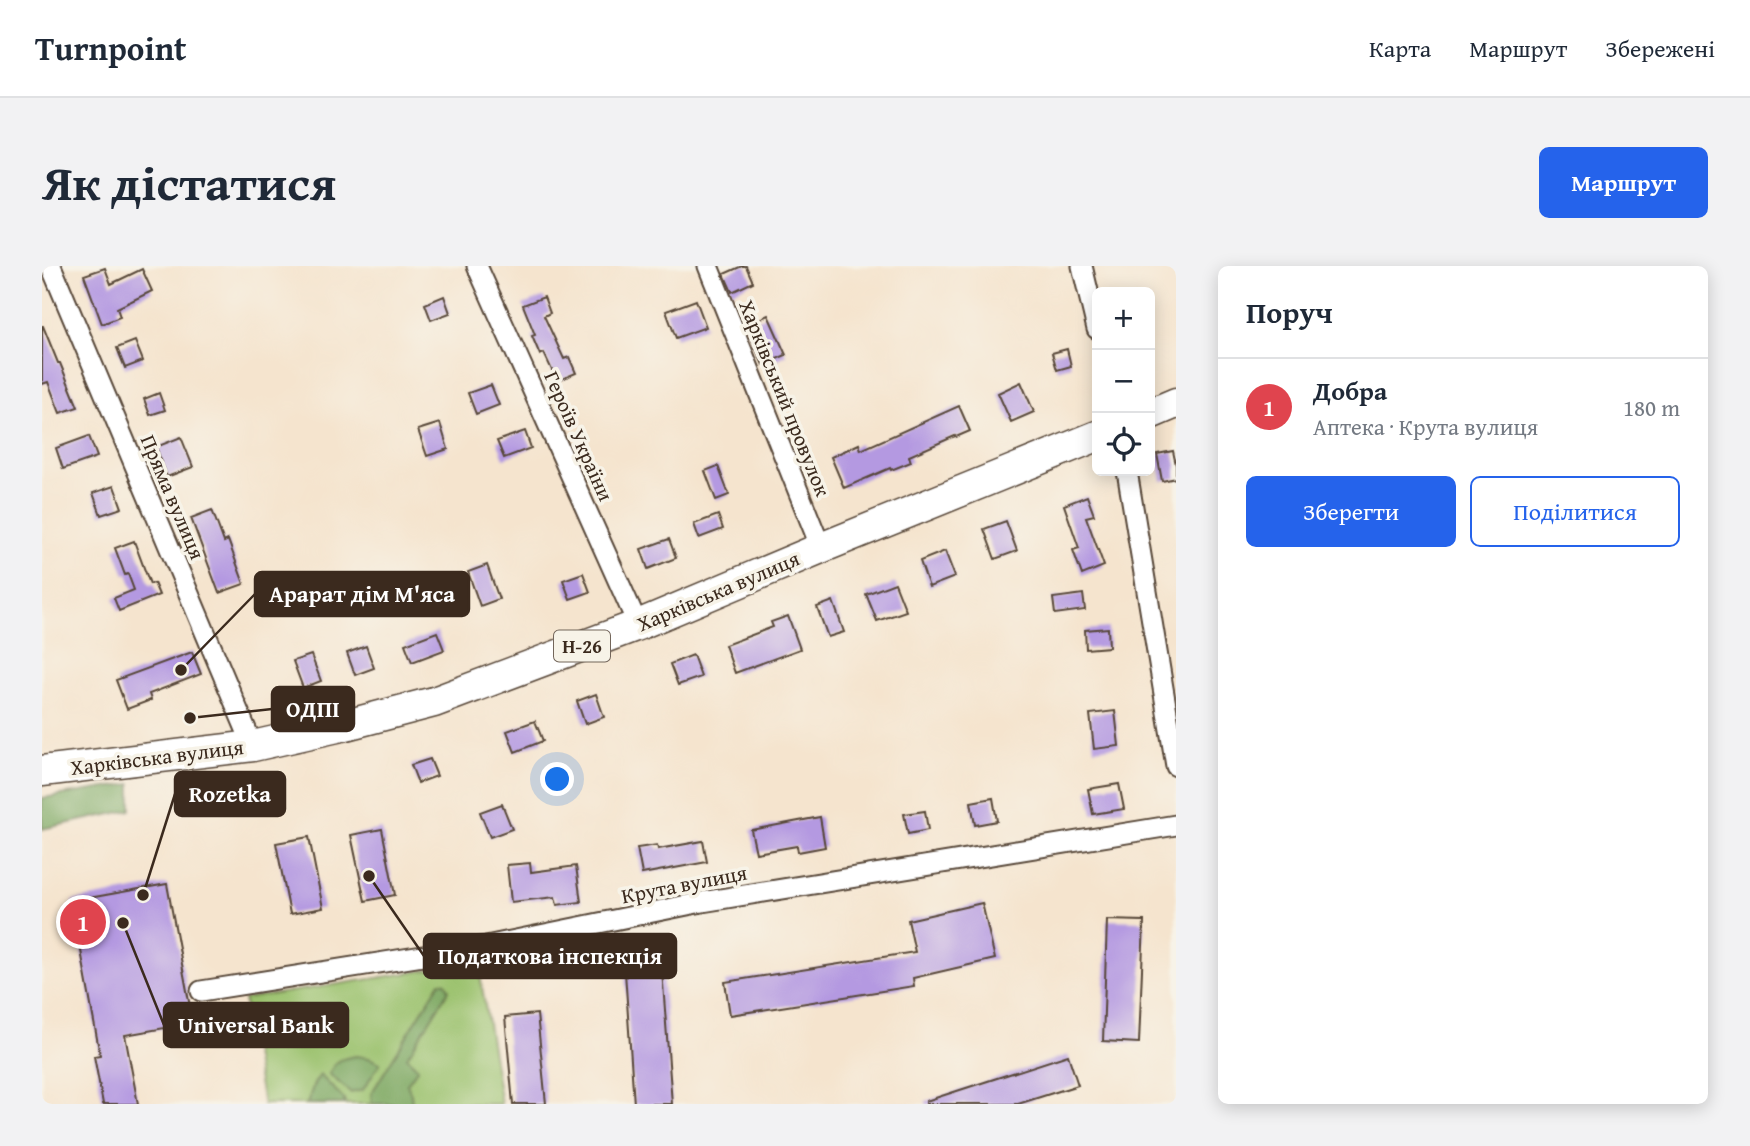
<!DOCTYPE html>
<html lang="uk">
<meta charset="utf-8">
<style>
:root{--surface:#fff;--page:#f2f2f3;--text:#1f2937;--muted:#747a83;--line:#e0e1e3;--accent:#2563eb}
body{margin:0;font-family:"Gentium Book Plus",serif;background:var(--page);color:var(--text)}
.controls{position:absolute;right:21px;top:21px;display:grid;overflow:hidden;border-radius:10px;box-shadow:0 4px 18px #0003}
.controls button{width:63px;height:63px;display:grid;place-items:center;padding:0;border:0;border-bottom:2px solid var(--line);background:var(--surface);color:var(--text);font:35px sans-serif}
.you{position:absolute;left:516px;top:514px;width:24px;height:24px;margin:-18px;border:5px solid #fff;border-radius:50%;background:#1a73e8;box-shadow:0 0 0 10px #1a73e833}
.badge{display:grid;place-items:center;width:46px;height:46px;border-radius:50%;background:var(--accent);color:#fff;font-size:23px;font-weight:700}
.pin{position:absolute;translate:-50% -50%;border:4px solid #fff;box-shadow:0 2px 7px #0006}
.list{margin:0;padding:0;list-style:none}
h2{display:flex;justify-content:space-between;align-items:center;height:91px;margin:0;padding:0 28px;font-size:30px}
h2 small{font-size:23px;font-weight:400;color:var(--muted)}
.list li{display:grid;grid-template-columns:46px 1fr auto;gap:21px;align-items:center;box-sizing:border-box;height:98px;padding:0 28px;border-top:2px solid var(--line)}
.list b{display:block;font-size:26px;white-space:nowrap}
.list p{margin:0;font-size:23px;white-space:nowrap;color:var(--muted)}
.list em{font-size:23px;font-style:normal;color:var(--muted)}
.actions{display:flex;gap:14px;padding:21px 28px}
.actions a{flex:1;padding:16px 0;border:2px solid var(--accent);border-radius:10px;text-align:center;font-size:24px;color:var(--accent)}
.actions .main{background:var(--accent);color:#fff}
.icon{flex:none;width:38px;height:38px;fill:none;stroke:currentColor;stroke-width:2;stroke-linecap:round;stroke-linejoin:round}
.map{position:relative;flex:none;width:1134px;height:838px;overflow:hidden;border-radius:10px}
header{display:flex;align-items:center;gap:42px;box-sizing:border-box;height:98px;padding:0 35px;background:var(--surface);border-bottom:2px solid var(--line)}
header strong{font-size:33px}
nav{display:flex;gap:38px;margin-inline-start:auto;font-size:24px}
.intro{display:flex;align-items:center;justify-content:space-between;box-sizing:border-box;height:168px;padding:0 42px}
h1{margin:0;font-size:49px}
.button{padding:18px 32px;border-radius:10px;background:var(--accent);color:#fff;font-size:24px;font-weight:700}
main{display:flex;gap:42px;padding:0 42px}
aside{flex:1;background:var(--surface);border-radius:10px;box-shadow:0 4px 18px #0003}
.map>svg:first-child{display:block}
</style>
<header>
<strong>Turnpoint</strong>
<nav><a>Карта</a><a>Маршрут</a><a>Збережені</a></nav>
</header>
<div class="intro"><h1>Як дістатися</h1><a class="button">Маршрут</a></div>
<main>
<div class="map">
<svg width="1134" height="838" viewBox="0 0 1134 838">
<rect width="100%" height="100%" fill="#f7f3e8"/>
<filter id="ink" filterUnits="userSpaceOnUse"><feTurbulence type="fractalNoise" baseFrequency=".0143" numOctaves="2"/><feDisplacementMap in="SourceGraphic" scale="14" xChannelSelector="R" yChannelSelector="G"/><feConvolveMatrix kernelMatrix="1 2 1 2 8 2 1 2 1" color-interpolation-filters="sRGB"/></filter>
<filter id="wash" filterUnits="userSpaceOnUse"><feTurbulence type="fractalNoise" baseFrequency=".00686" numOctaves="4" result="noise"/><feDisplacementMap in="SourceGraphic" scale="28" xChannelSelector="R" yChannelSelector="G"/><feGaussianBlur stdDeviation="1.57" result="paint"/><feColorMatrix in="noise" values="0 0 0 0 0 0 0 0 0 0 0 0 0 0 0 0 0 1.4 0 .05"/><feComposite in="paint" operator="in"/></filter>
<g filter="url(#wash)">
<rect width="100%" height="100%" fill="#f5e4ce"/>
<!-- green -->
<path fill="#9ac16c" stroke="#6a7645" stroke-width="2" d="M 436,696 L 459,838 L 221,838 L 202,733 Z"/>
<!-- forest -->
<path fill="#7ba760" stroke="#5b683f" stroke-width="2" d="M 89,518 L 89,544 L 0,563 L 0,532 Z
M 398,716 L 404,717 L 407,724 L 365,791 L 376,802 L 365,818 L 369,828 L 370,838 L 330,838 L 329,828 Z
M 314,790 L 327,792 L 338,797 L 321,824 L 309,827 L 287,808 C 294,793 299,793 314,790 Z
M 278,809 L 302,833 L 303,838 L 265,838 L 272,818 Z"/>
<g id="blocks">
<!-- building -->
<path fill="#b499e1" d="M 700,0 L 704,0 L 711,16 L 690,26 L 682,8 Z
M 63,2 L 69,18 L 100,3 L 110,25 L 75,42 L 78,51 L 60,58 L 42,9 Z
M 402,30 L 408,47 L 389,54 L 383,38 Z
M 502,31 L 508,47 L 502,50 L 522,93 L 527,91 L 534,107 L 515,115 L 502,87 L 498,89 L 490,70 L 493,69 L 481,39 Z
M 654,34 L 664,61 L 634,72 L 624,45 Z
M 726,49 L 744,89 L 721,99 L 704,59 Z
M 0,60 L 1,60 L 16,97 L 18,97 L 36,141 L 18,147 L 6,116 L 0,118 Z
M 93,75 L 101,95 L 83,102 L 75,82 Z
M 1025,83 L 1029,100 L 1015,104 L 1010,87 Z
M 979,116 L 992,146 L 969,156 L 956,127 Z
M 449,119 L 457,139 L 434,148 L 426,127 Z
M 117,127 L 123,144 L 108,149 L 102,133 Z
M 917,140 L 928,165 L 914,171 L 913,170 L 867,190 L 869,196 L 849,204 L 848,202 L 802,222 L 789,191 L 817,178 L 819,184 Z
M 398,157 L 406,183 L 385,190 L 376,164 Z
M 483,165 L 489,182 L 462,192 L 455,175 Z
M 47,170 L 55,191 L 21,203 L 14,182 Z
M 139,171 L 151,201 L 125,211 L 114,181 Z
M 1131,185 L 1134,199 L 1134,212 L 1120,215 L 1115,188 Z
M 676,200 L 687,229 L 674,234 L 663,205 Z
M 72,220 L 80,242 L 59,249 L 51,227 Z
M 1045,230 L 1052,249 L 1044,251 L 1062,300 L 1040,309 L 1031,284 L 1037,282 L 1022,239 Z
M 170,244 L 182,276 L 186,274 L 202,318 L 177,327 L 149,252 Z
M 676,249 L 681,263 L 657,272 L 652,258 Z
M 964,255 L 975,285 L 953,293 L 942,263 Z
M 627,273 L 634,292 L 606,303 L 599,283 Z
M 92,275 L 108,318 L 112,317 L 117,329 L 77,345 L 72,332 L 92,324 L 86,308 L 83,309 L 73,282 Z
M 903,285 L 913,311 L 887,321 L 878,295 Z
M 445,299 L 457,333 L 438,340 L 426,306 Z
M 541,307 L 548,326 L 528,333 L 521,314 Z
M 853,317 L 864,345 L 835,355 L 824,328 Z
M 1041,328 L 1043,344 L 1013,348 L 1011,332 Z
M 791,335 L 802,366 L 786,371 L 775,341 Z
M 746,350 L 758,383 L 693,407 L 683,379 L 731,361 L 729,356 Z
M 1066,362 L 1067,381 L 1044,383 L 1043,364 Z
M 395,366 L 402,384 L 370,396 L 363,378 Z
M 324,380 L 332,402 L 313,409 L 305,387 Z
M 150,386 L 159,408 L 107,428 L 109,434 L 85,443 L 74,414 Z
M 269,389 L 279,415 L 261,422 L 251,395 Z
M 651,389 L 659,411 L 636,419 L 628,398 Z
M 554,428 L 562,451 L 543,458 L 535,435 Z
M 1073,445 L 1077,480 L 1052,483 L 1048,448 Z
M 493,455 L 501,475 L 473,486 L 465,465 Z
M 388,493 L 395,510 L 376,517 L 369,499 Z
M 1077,518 L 1082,543 L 1051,548 L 1046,523 Z
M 951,532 L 955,555 L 933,559 L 929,536 Z
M 460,538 L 470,563 L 448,571 L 438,546 Z
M 883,545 L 886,564 L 866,568 L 862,548 Z
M 778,551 L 783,581 L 756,586 L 755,580 L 714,587 L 709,564 Z
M 340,563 L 353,629 L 323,635 L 309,569 Z
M 267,571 L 281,642 L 248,648 L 234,577 Z
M 661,575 L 665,596 L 600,608 L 595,582 L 615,579 L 616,583 Z
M 488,597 L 489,606 L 534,600 L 539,636 L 515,639 L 513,631 L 469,636 L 465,599 Z
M 125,618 L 151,757 L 83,769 L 96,838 L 61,838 L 52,790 L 58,789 L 30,635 Z
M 940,637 L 953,693 L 871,712 L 872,720 L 688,749 L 683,716 L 873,686 L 866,654 Z
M 1065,654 L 1102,655 L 1097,777 L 1061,775 Z
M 620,704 L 630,838 L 592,838 L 583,706 Z
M 495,748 L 504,838 L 471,838 L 463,751 Z
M 1026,789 L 1036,819 L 976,838 L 884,838 L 884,835 Z"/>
</g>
</g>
<g filter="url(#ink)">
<use href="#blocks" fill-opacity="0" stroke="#574638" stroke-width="2"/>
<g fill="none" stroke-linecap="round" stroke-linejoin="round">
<defs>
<path id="minor" d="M 9,0 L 211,480
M 435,0 L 596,359
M 666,0 L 779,282
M 1040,0 L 1055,63
M 1085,205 L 1134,500
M 159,725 L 444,680 L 660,636 L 1134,559"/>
<path id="primary" d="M 1108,148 L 1134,137
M 0,505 L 211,480 L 300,460 L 392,436 L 596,359 L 779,282 L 1055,170"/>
</defs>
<!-- minor casing -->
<use href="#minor" stroke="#574638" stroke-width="23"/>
<!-- primary casing -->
<use href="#primary" stroke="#574638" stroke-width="33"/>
<!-- minor -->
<use href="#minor" stroke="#fff" stroke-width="19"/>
<!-- primary -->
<use href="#primary" stroke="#fff" stroke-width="30"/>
</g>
</g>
<g text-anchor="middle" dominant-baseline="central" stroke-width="7" stroke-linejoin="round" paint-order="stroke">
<!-- shield labels -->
<rect fill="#f7f3e8" stroke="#73665b" stroke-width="2" x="512" y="364.5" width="56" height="31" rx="5"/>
<g font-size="19" font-weight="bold" fill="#3b2a1e">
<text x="540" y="380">Н-26</text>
</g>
<!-- street labels -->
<g font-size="21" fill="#3b2a1e" stroke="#f7f3e8">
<text transform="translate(743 132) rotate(68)">Харківський провулок</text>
<text transform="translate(537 170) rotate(66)">Героїв України</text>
<text transform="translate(131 231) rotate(67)">Пряма вулиця</text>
<text transform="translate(676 325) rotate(-23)">Харківська вулиця</text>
<text transform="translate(115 491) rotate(-7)">Харківська вулиця</text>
<text transform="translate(642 618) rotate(-11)">Крута вулиця</text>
</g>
</g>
<!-- callouts -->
<path fill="none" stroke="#3b2a1e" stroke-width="2.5" d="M139 404L213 328M148 452L230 443M101 629L133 528M327 610L382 690M81 657L122 759"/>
<g fill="#3b2a1e" stroke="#f7f3e8" stroke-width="2.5">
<circle cx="139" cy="404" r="7"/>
<circle cx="148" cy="452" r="7"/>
<circle cx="101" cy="629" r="7"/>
<circle cx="327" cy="610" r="7"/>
<circle cx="81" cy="657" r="7"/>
</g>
<g fill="#3b2a1e" stroke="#3b2a1e" stroke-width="2.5">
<rect x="213" y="306" width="214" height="44" rx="7"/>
<rect x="230" y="421" width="82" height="44" rx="7"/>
<rect x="133" y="506" width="110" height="44" rx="7"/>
<rect x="382" y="668" width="252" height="44" rx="7"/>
<rect x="122" y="737" width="184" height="44" rx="7"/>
</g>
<g font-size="23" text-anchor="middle" font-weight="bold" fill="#fff">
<text x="320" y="336">Арарат дім М'яса</text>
<text x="271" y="451">ОДПІ</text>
<text x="188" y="536">Rozetka</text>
<text x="508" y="698">Податкова інспекція</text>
<text x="214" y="767">Universal Bank</text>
</g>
</svg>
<div class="controls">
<button>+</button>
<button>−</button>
<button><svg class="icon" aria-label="locate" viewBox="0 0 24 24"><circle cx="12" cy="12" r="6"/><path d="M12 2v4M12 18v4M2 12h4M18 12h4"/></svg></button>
</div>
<div class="you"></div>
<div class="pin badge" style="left:41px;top:656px;background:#e0444e">1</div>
</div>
<aside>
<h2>Поруч<small></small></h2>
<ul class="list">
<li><span class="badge" style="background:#e0444e">1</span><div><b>Добра</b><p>Аптека · Крута вулиця</p></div><em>180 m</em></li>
</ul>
<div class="actions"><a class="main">Зберегти</a><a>Поділитися</a></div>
</aside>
</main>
